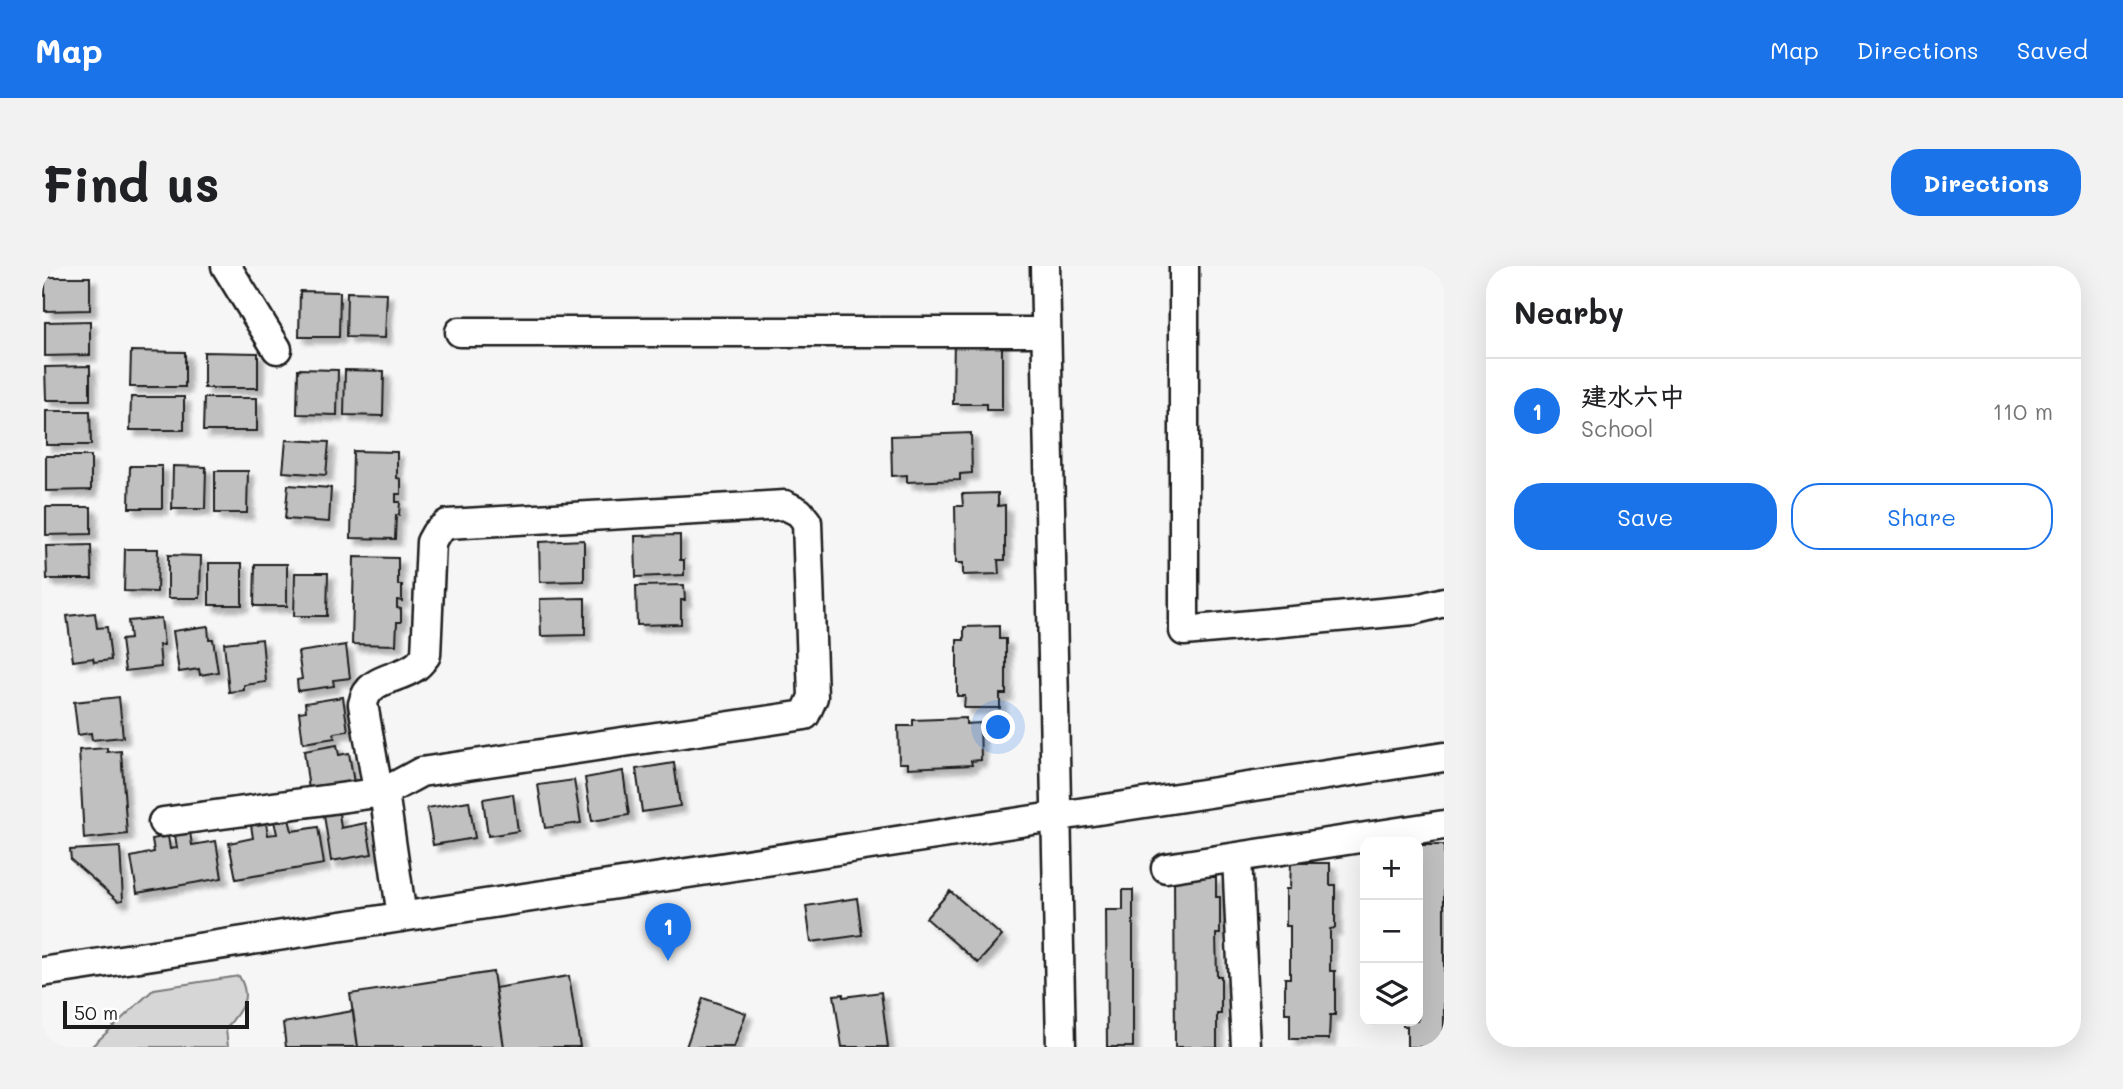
<!DOCTYPE html>
<meta charset="utf-8">
<style>
:root{--surface:#fff;--page:#f2f2f2;--text:#202124;--muted:#757577;--line:#e0e0e0;--accent:#1a73e8}
body{margin:0;font-family:Mali,"LXGW WenKai TC",sans-serif;background:var(--page);color:var(--text)}
.controls{position:absolute;right:21px;bottom:21px;display:grid;overflow:hidden;border-radius:14px;box-shadow:0 7px 28px #0002}
.controls button{width:63px;height:63px;display:grid;place-items:center;padding:0;border:0;border-bottom:2px solid var(--line);background:var(--surface);color:var(--text);font:35px sans-serif}
.scale{position:absolute;left:21px;bottom:18px;width:186px;box-sizing:border-box;padding-left:7px;border:4px solid #1c1c1c;border-top:0;font-size:19px;line-height:24px;white-space:nowrap;color:#1c1c1c;-webkit-text-stroke:5px #fff;paint-order:stroke}
.you{position:absolute;left:957px;top:462px;width:24px;height:24px;margin:-18px;border:5px solid #fff;border-radius:50%;background:#1a73e8;box-shadow:0 0 0 10px #1a73e833}
.badge{display:grid;place-items:center;width:46px;height:46px;border-radius:50%;background:var(--accent);color:#fff;font-size:23px;font-weight:700}
.pin{position:absolute;translate:-50% -58px;filter:drop-shadow(0 2px 4px #0008)}
.pin::after{content:'';position:absolute;top:37px;width:24px;height:21px;background:inherit;clip-path:polygon(0 0,100% 0,50% 100%)}
.list{margin:0;padding:0;list-style:none}
h2{display:flex;justify-content:space-between;align-items:center;height:91px;margin:0;padding:0 28px;font-size:30px}
h2 small{font-size:23px;font-weight:400;color:var(--muted)}
.list li{display:grid;grid-template-columns:46px 1fr auto;gap:21px;align-items:center;box-sizing:border-box;height:105px;padding:0 28px;border-top:2px solid var(--line)}
.list b{display:block;font-size:26px;white-space:nowrap}
.list p{margin:0;font-size:23px;white-space:nowrap;color:var(--muted)}
.list em{font-size:23px;font-style:normal;color:var(--muted)}
.actions{display:flex;gap:14px;padding:21px 28px}
.actions a{flex:1;padding:16px 0;border:2px solid var(--accent);border-radius:28px;text-align:center;font-size:24px;color:var(--accent)}
.actions .main{background:var(--accent);color:#fff}
.icon{flex:none;width:38px;height:38px;fill:none;stroke:currentColor;stroke-width:2;stroke-linecap:round;stroke-linejoin:round}
.map{position:relative;flex:none;width:1402px;height:781px;overflow:hidden;border-radius:28px}
header{display:flex;align-items:center;gap:42px;box-sizing:border-box;height:98px;padding:0 35px;background:var(--accent);color:#fff}
header strong{font-size:33px}
nav{display:flex;gap:38px;margin-inline-start:auto;font-size:24px}
.intro{display:flex;align-items:center;justify-content:space-between;box-sizing:border-box;height:168px;padding:0 42px}
h1{margin:0;font-size:49px}
.button{padding:18px 32px;border-radius:28px;background:var(--accent);color:#fff;font-size:24px;font-weight:700}
main{display:flex;gap:42px;padding:0 42px}
aside{flex:1;background:var(--surface);border-radius:28px;box-shadow:0 7px 28px #0002}
.map>svg:first-child{display:block}
</style>
<header>
<strong>Map</strong>
<nav><a>Map</a><a>Directions</a><a>Saved</a></nav>
</header>
<div class="intro"><h1>Find us</h1><a class="button">Directions</a></div>
<main>
<div class="map">
<svg width="1402" height="781" viewBox="0 0 1402 781">
<defs>
<filter id="shadow"><feDropShadow dx="6" dy="6" stdDeviation="2" flood-color="#0004"/></filter>
</defs>
<rect width="100%" height="100%" fill="#f6f6f6"/>
<filter id="ink" filterUnits="userSpaceOnUse"><feTurbulence type="fractalNoise" baseFrequency=".0143" numOctaves="2"/><feDisplacementMap in="SourceGraphic" scale="14" xChannelSelector="R" yChannelSelector="G"/><feConvolveMatrix kernelMatrix="1 2 1 2 8 2 1 2 1" color-interpolation-filters="sRGB"/></filter>
<g filter="url(#ink)">
<!-- green -->
<path fill="#d6d6d6" stroke="#797979" stroke-width="2" d="M 197,710 C 211,734 198,743 184,763 L 186,781 L 49,781 L 112,723 Z"/>
<!-- building -->
<path fill="#c0c0c0" stroke="#1c1c1c" stroke-width="2" filter="url(#shadow)" d="M 3,11 L 48,11 L 48,44 L 3,45 Z
M 258,25 L 298,26 L 297,71 L 257,71 Z
M 305,26 L 345,27 L 343,72 L 304,71 Z
M 48,55 L 48,89 L 3,90 L 3,56 Z
M 912,70 L 960,70 L 960,144 L 944,144 L 944,138 L 911,138 Z
M 89,85 L 143,86 L 143,121 L 88,121 Z
M 162,86 L 216,87 L 216,122 L 162,122 Z
M 48,100 L 48,134 L 4,134 L 3,101 Z
M 256,103 L 296,104 L 295,149 L 255,148 Z
M 303,104 L 342,105 L 341,150 L 302,149 Z
M 89,131 L 142,131 L 142,164 L 88,164 Z
M 162,132 L 215,132 L 215,165 L 161,165 Z
M 4,145 L 48,145 L 49,179 L 4,179 Z
M 929,167 L 930,207 L 918,208 L 918,214 L 865,216 L 865,209 L 850,210 L 849,170 Z
M 244,174 L 287,176 L 284,209 L 241,206 Z
M 311,185 L 355,186 L 355,212 L 359,213 L 359,228 L 354,228 L 354,236 L 358,236 L 357,249 L 354,249 L 353,273 L 309,272 Z
M 4,190 L 49,190 L 49,224 L 4,225 Z
M 88,200 L 120,200 L 120,242 L 87,242 Z
M 131,200 L 164,201 L 163,243 L 130,243 Z
M 173,205 L 206,205 L 205,247 L 173,247 Z
M 246,219 L 289,222 L 287,256 L 243,253 Z
M 956,227 L 956,240 L 963,239 L 963,294 L 956,294 L 957,308 L 921,309 L 921,297 L 914,297 L 913,240 L 921,240 L 920,228 Z
M 4,241 L 49,241 L 49,268 L 4,269 Z
M 638,269 L 638,294 L 642,294 L 642,309 L 594,311 L 593,270 Z
M 542,274 L 542,315 L 498,316 L 497,276 Z
M 49,279 L 50,313 L 5,313 L 4,280 Z
M 83,283 L 116,283 L 115,326 L 82,325 Z
M 126,289 L 159,290 L 158,332 L 126,332 Z
M 312,291 L 356,292 L 356,319 L 360,319 L 360,335 L 355,334 L 355,342 L 359,343 L 359,356 L 355,356 L 354,379 L 310,378 Z
M 167,297 L 200,297 L 200,339 L 167,339 Z
M 213,298 L 245,298 L 245,340 L 212,340 Z
M 253,307 L 286,307 L 285,350 L 252,350 Z
M 642,319 L 643,334 L 639,334 L 639,358 L 595,359 L 594,320 Z
M 543,332 L 543,369 L 499,370 L 498,333 Z
M 53,347 L 55,362 L 65,361 L 69,394 L 52,396 L 51,392 L 31,395 L 25,350 Z
M 119,352 L 122,379 L 117,379 L 119,401 L 83,405 L 79,374 L 88,373 L 86,355 Z
M 166,360 L 167,373 L 171,373 L 176,406 L 158,409 L 157,403 L 137,406 L 131,365 Z
M 957,360 L 957,373 L 964,373 L 964,428 L 958,428 L 958,442 L 922,442 L 923,430 L 915,430 L 915,374 L 922,374 L 922,361 Z
M 220,373 L 224,416 L 202,419 L 202,424 L 187,426 L 182,377 Z
M 304,379 L 308,412 L 291,414 L 292,420 L 256,425 L 255,414 L 260,413 L 256,386 Z
M 77,431 L 81,471 L 50,474 L 49,467 L 36,469 L 32,436 Z
M 301,431 L 306,465 L 292,467 L 293,472 L 261,477 L 257,446 L 264,445 L 263,437 Z
M 924,452 L 924,458 L 938,457 L 939,494 L 929,495 L 930,499 L 866,502 L 866,497 L 857,497 L 856,460 L 871,460 L 871,454 Z
M 295,479 L 297,489 L 307,487 L 312,517 L 267,524 L 262,485 Z
M 65,482 L 65,486 L 79,485 L 85,568 L 42,573 L 37,484 Z
M 632,497 L 638,540 L 600,546 L 594,503 Z
M 581,505 L 587,549 L 550,555 L 543,512 Z
M 532,514 L 539,557 L 503,562 L 496,519 Z
M 471,528 L 476,565 L 446,570 L 441,533 Z
M 427,535 L 433,572 L 391,579 L 385,542 Z
M 297,547 L 299,562 L 324,557 L 330,588 L 289,595 L 282,549 Z
M 247,553 L 250,565 L 276,561 L 282,598 L 194,613 L 187,577 L 211,572 L 209,559 L 224,557 L 226,569 L 235,568 L 232,555 Z
M 148,566 L 150,579 L 174,575 L 180,612 L 95,627 L 89,591 L 112,586 L 110,573 L 126,570 L 128,583 L 135,582 L 133,569 Z
M 1376,579 L 1402,579 L 1402,781 L 1365,781 L 1365,760 L 1361,760 L 1361,755 L 1376,755 Z
M 78,581 L 81,634 L 76,635 L 29,594 L 28,584 Z
M 1249,597 L 1288,597 L 1288,619 L 1293,619 L 1293,662 L 1288,663 L 1288,705 L 1293,705 L 1293,749 L 1288,749 L 1287,773 L 1248,773 L 1248,747 L 1243,747 L 1243,712 L 1248,712 L 1248,660 L 1244,660 L 1244,623 L 1248,623 Z
M 1132,611 L 1174,611 L 1174,631 L 1178,631 L 1178,668 L 1174,668 L 1175,710 L 1179,710 L 1179,748 L 1175,748 L 1175,781 L 1133,781 Z
M 1081,624 L 1091,624 L 1091,781 L 1065,781 L 1064,644 L 1081,644 Z
M 908,625 L 960,670 L 936,697 L 884,652 Z
M 815,632 L 820,669 L 769,676 L 764,640 Z
M 451,706 L 462,781 L 316,781 L 308,728 Z
M 527,710 L 538,781 L 462,781 L 453,722 Z
M 839,726 L 846,781 L 800,781 L 792,729 L 801,728 L 801,731 Z
M 661,732 L 704,747 L 692,781 L 644,781 Z
M 311,745 L 316,781 L 244,781 L 241,757 Z"/>
<g fill="none" stroke-linecap="round" stroke-linejoin="round">
<defs>
<path id="minor" d="M 184,0 L 235,83
M 1003,0 L 1019,781
M 1142,0 L 1142,365 L 1371,344 L 1402,336
M 418,66 L 1004,66
M 121,556 L 342,526 L 379,506 L 763,449 L 771,431 L 765,256 L 757,246 L 743,239 L 405,258 L 394,267 L 389,276 L 384,389 C 381,393 378,398 373,401 C 355,414 326,411 321,438 L 334,513 L 342,526 L 360,651
M 1195,591 L 1204,781
M 1124,602 L 1402,559
M 0,706 L 1402,491"/>
</defs>
<!-- minor casing -->
<use href="#minor" stroke="#1c1c1c" stroke-width="33"/>
<!-- minor -->
<use href="#minor" stroke="#fff" stroke-width="28"/>
</g>
</g>
</svg>
<div class="controls">
<button>+</button>
<button>−</button>
<button><svg class="icon" aria-label="layers" viewBox="0 0 24 24"><path d="M12 4l9 5-9 5-9-5zM3 14l9 5 9-5"/></svg></button>
</div>
<div class="scale">50 m</div>
<div class="you"></div>
<div class="pin badge" style="left:626px;top:695px">1</div>
</div>
<aside>
<h2>Nearby<small></small></h2>
<ul class="list">
<li><span class="badge">1</span><div><b>建水六中</b><p>School</p></div><em>110 m</em></li>
</ul>
<div class="actions"><a class="main">Save</a><a>Share</a></div>
</aside>
</main>
